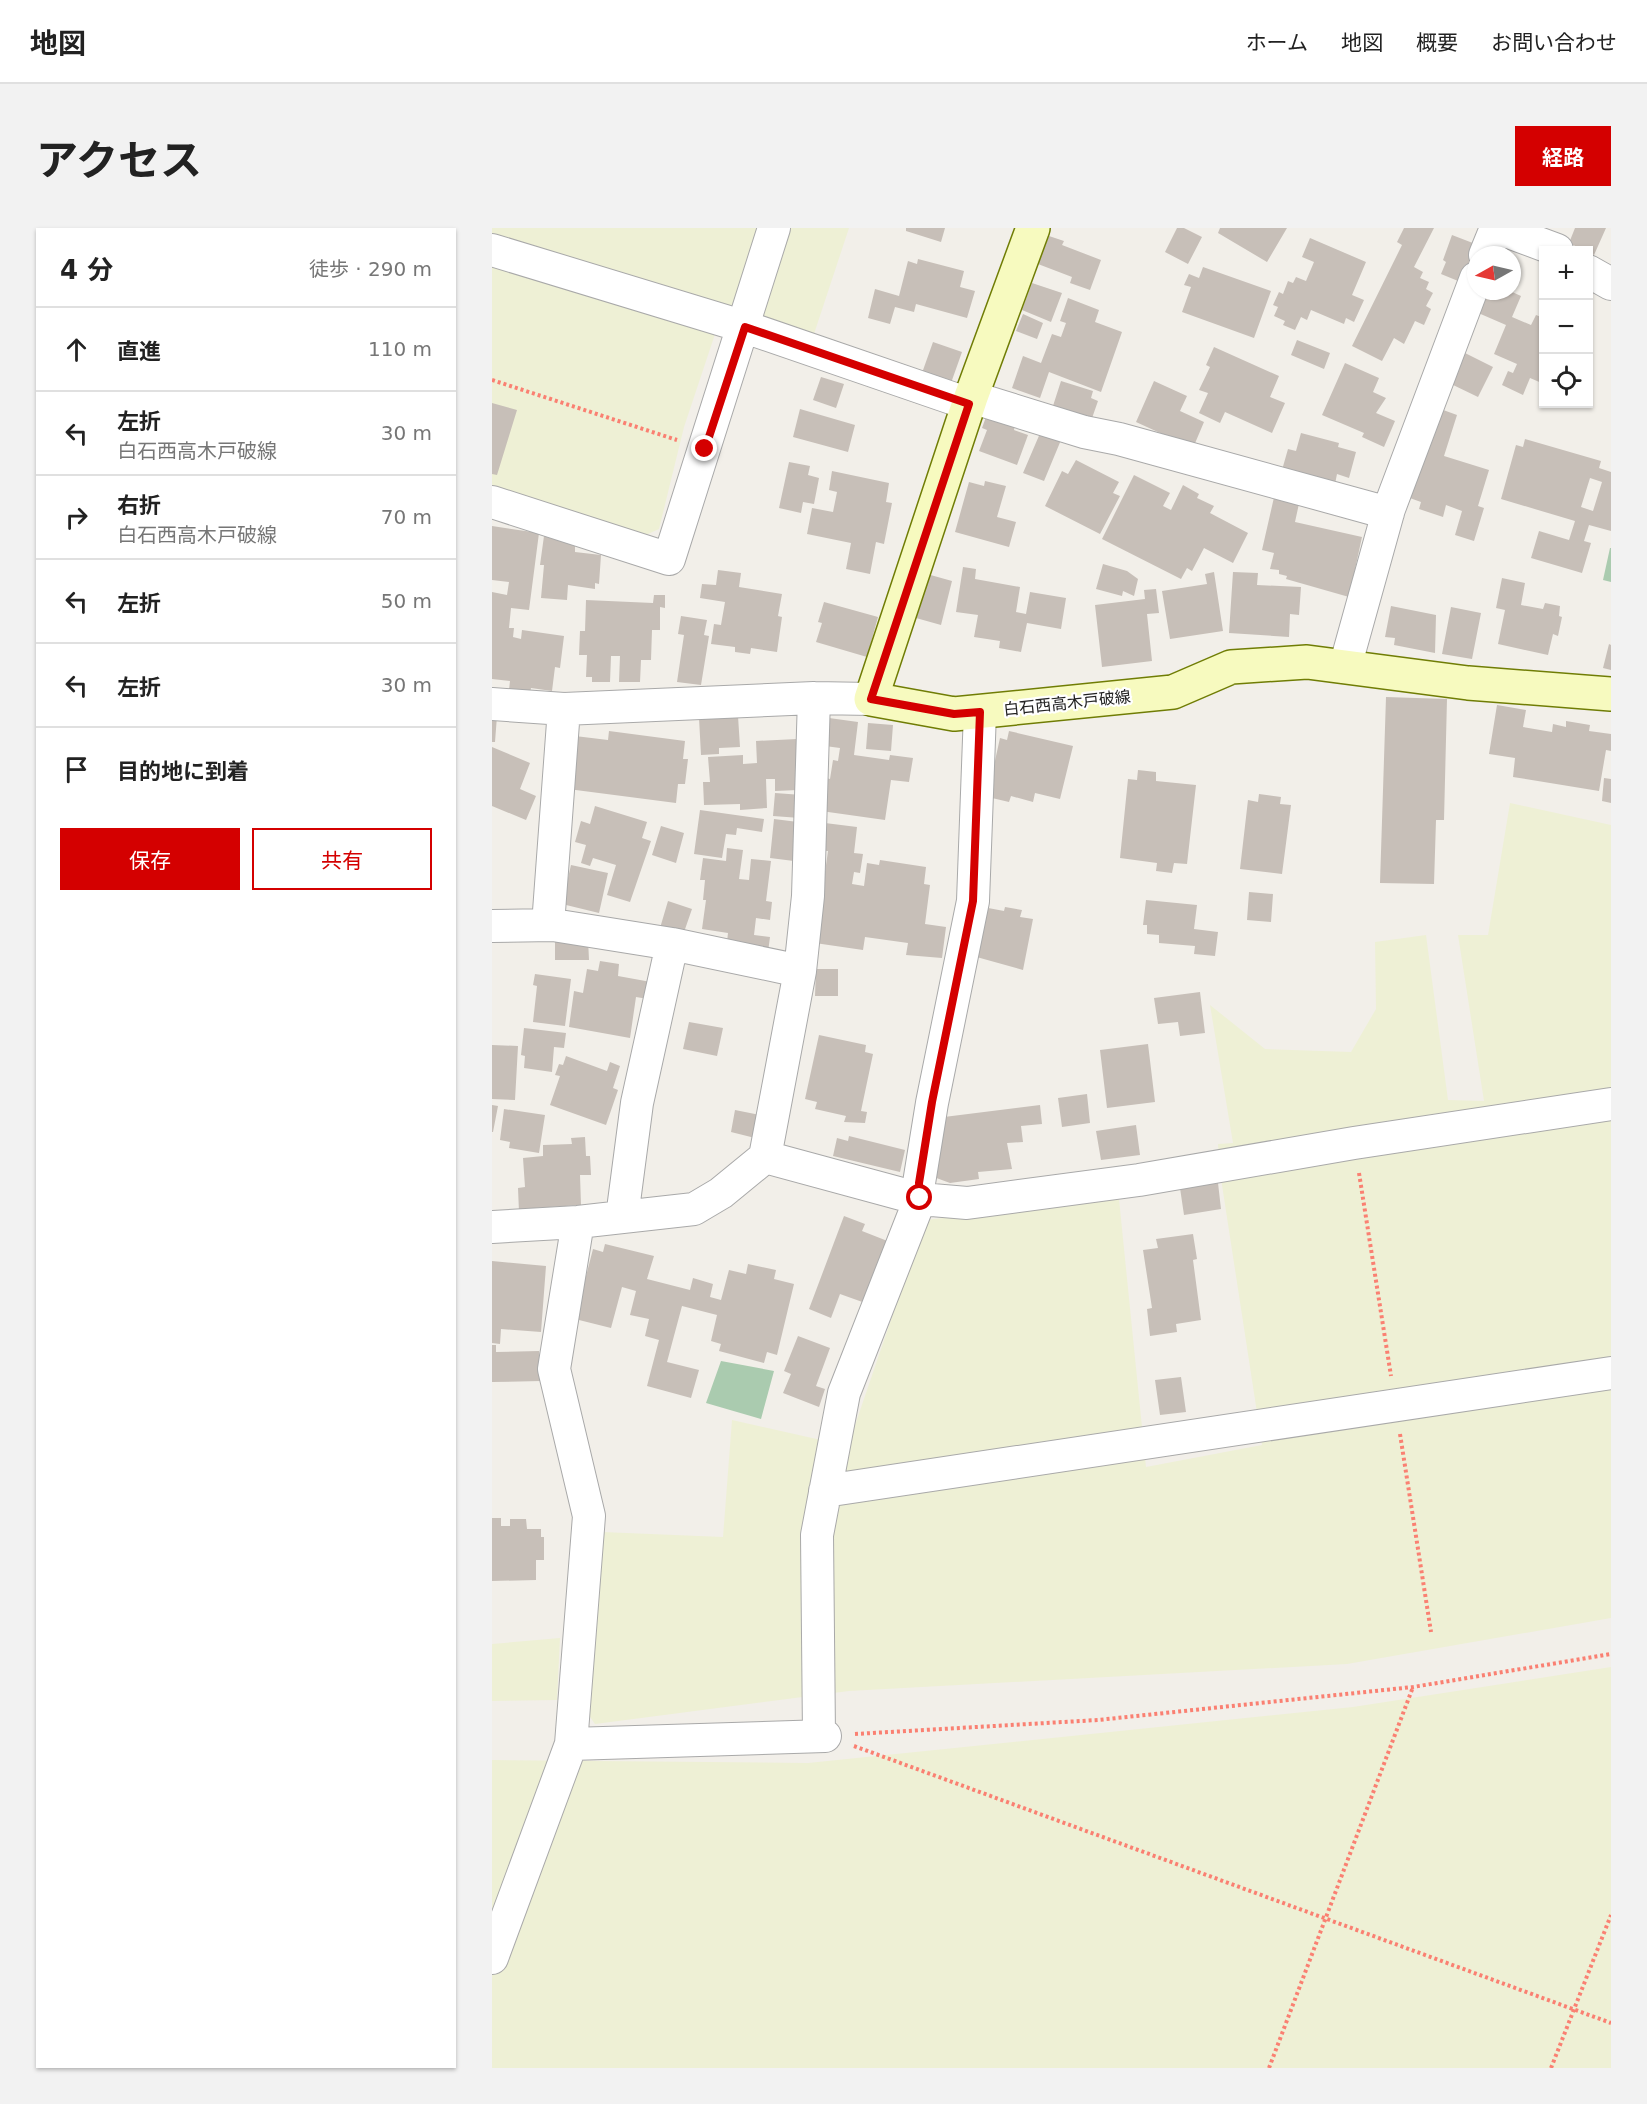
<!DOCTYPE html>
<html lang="ja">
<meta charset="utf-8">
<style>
:root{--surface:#fff;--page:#f2f2f2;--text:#222;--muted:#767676;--line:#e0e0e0;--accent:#d40000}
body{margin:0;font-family:"DejaVu Sans","Noto Sans JP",sans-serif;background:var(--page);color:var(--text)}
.controls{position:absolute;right:18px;top:18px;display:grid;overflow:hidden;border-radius:0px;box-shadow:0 2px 4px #0004}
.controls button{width:54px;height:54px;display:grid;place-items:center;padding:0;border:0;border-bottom:2px solid var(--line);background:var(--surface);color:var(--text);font:30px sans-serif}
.compass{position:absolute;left:975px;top:18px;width:54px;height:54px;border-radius:50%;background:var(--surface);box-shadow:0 2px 4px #0004;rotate:262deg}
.stop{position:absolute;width:18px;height:18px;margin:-14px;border:4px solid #d40000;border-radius:50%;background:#fff}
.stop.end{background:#d40000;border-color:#fff;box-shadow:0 2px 6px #0008}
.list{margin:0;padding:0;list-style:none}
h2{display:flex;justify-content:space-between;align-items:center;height:78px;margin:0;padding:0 24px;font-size:26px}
h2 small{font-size:20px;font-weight:400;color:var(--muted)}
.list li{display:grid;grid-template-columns:39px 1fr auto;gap:18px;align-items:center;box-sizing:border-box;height:84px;padding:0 24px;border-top:2px solid var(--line)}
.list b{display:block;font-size:22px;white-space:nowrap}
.list p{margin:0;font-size:20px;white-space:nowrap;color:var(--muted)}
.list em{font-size:20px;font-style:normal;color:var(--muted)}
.actions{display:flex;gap:12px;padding:18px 24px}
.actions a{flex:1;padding:14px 0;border:2px solid var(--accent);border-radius:0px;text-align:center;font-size:21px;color:var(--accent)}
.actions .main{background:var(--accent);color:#fff}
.icon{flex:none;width:33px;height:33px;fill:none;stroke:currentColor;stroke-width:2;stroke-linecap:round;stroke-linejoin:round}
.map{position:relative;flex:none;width:1119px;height:1840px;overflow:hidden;border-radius:0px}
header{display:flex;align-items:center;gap:36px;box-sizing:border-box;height:84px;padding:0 30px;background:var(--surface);border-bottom:2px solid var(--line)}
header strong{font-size:28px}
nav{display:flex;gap:33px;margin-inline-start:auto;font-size:21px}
.intro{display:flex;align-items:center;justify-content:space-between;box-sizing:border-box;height:144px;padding:0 36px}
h1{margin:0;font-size:42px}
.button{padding:15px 27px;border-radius:0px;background:var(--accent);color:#fff;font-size:21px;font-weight:700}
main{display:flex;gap:36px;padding:0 36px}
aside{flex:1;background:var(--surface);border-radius:0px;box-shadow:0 2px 4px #0004}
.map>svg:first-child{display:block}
</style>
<header>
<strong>地図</strong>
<nav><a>ホーム</a><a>地図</a><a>概要</a><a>お問い合わせ</a></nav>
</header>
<div class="intro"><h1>アクセス</h1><a class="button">経路</a></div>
<main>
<aside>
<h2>4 分<small>徒歩 · 290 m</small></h2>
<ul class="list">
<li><svg class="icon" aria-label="ahead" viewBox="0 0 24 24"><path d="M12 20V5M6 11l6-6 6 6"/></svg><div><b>直進</b></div><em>110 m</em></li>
<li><svg class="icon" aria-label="left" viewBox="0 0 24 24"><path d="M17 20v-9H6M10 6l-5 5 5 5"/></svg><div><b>左折</b><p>白石西高木戸破線</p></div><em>30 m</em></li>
<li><svg class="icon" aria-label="right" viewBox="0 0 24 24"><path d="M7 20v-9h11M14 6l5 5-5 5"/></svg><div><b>右折</b><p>白石西高木戸破線</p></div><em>70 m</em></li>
<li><svg class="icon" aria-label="left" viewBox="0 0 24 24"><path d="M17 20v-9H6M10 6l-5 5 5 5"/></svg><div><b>左折</b></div><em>50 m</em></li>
<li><svg class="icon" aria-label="left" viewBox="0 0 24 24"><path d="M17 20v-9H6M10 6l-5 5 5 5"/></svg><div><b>左折</b></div><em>30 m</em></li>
<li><svg class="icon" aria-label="arrive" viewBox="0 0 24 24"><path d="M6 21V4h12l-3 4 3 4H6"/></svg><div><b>目的地に到着</b></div></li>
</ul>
<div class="actions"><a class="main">保存</a><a>共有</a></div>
</aside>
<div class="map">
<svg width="1119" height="1840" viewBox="0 0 1119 1840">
<rect width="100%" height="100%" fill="#f2efe9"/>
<!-- farmland -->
<path fill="#eef0d5" d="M 0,0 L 357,0 L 320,112 L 233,76 L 192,199 L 167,301 L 147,310 L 0,261 Z
M 1018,575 L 1119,597 L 1119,1390 L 855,1436 L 357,1463 L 103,1496 L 91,1479 L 110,1304 L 231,1309 L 240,1192 L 329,1212 L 359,1209 L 433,992 L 627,971 L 654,1239 L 770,1217 L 728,944 L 726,916 L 741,915 L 718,777 L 773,821 L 859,824 L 884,781 L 883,714 L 934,707 L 956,872 L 992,873 L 966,707 L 996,707 Z
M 68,1410 L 65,1472 L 0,1473 L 0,1416 Z
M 1119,1439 L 1119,1840 L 0,1840 L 0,1532 L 316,1535 L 861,1479 Z"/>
<!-- cemetery -->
<path fill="#aacbaf" d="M 1118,320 L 1119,320 L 1119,354 L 1111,352 Z
M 229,1133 L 282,1143 L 269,1191 L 214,1175 Z"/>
<!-- building -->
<path fill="#c7bfb8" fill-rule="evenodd" d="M 414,0 L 453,0 L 449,14 L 414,3 Z
M 685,0 L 692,0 L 710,9 L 696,36 L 673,24 Z
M 728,0 L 795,0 L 775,34 L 726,5 Z
M 912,0 L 942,0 L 922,39 L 931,44 L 928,50 L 937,54 L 934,61 L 941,65 L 934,78 L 939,81 L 932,97 L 923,93 L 912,116 L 902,110 L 890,133 L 860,118 L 910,17 L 905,14 Z
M 1083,0 L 1114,0 L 1102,27 L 1077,15 Z
M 960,7 L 986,17 L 971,55 L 949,46 L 954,34 L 951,32 Z
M 557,8 L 572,13 L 570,17 L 609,32 L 598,62 L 578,55 L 580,49 L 546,36 Z
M 818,10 L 874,34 L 860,67 L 872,72 L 862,94 L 854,90 L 852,96 L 819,82 L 815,92 L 809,89 L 803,102 L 791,97 L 793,93 L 782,88 L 786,79 L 781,77 L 787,64 L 791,66 L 796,53 L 801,55 L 804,49 L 814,53 L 822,34 L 810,29 Z
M 426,31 L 472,43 L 468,59 L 483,63 L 475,90 L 424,76 L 422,84 L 403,79 L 398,96 L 376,90 L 383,61 L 407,68 L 416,33 L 425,36 Z
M 711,39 L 779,63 L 762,110 L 690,84 L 699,59 L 692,57 L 697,46 L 707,50 Z
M 540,55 L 570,65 L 559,94 L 530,82 Z
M 993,63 L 1018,63 L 1029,68 L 1020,89 L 1039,97 L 1044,87 L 1052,90 L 1052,156 L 1038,150 L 1031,167 L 1010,157 L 1016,143 L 1021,145 L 1025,136 L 1002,126 L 1014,97 L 984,84 Z
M 576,70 L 607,82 L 603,94 L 630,104 L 609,164 L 557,144 L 548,170 L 520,160 L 531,128 L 549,135 L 560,106 L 569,109 L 574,95 L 568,93 Z
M 531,86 L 551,95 L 545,111 L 524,103 Z
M 805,112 L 838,125 L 832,141 L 799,127 Z
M 441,114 L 470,124 L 459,155 L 430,145 Z
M 722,119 L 787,148 L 778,169 L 793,175 L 780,205 L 733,184 L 728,195 L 707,185 L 716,165 L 707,162 L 718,139 L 714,137 Z
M 973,125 L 1001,139 L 986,169 L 957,155 Z
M 853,135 L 887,150 L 881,164 L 894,170 L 884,185 L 903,193 L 892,219 L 870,209 L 872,205 L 830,187 Z
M 329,149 L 352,156 L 344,180 L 321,172 Z
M 569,153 L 601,163 L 599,170 L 606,173 L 599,193 L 560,181 Z
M 662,153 L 695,168 L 688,183 L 712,194 L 701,220 L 644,194 Z
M 0,175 L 25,182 L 5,247 L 0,246 Z
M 943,179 L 965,187 L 952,228 L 997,242 L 986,278 L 992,280 L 982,313 L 963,307 L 970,283 L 954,277 L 951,289 L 927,281 L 929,274 L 915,269 Z
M 308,181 L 363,197 L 356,224 L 301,209 Z
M 495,186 L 523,197 L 522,202 L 536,207 L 525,237 L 487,223 L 495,202 L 490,200 Z
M 549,203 L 569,212 L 552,253 L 531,245 Z
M 809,205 L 847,215 L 846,219 L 864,224 L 857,250 L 845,246 L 843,256 L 790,242 L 796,221 L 804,223 Z
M 1033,211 L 1109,233 L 1107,240 L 1119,244 L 1119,303 L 1097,297 L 1092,313 L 1099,315 L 1090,345 L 1039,330 L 1047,303 L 1077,312 L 1083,293 L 1009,271 L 1024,217 L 1031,219 ZM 1098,250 L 1110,254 L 1101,283 L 1089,279 Z
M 584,232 L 627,254 L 621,265 L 628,268 L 608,306 L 553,278 L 570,243 L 576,246 Z
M 297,234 L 318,238 L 316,247 L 327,250 L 322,276 L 311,274 L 309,285 L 287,280 Z
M 340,243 L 397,255 L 394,274 L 400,275 L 392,316 L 384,314 L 378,346 L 354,341 L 359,315 L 315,306 L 320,280 L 341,284 L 345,264 L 337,262 Z
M 642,247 L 678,265 L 671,278 L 679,282 L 691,257 L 707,266 L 705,270 L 722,278 L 718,285 L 756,305 L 741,335 L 712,320 L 700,343 L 695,340 L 689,351 L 610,311 Z
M 493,253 L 514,258 L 505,289 L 524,294 L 517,319 L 463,304 L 477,254 L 492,258 Z
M 783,265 L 808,271 L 803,294 L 870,309 L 857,369 L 794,351 L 795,348 L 787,346 L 787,342 L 778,341 L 782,325 L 770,322 Z
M 0,298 L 47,305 L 37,382 L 19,380 L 17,400 L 22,400 L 21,409 L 29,411 L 30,402 L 72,408 L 68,440 L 63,439 L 60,463 L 39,460 L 38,465 L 17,462 L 18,453 L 0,451 L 0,364 L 15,367 L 17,354 L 0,352 Z
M 52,308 L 83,318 L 83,324 L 109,327 L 107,356 L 103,355 L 103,361 L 76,357 L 75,372 L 49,370 L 52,337 L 48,337 Z
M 611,336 L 635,343 L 646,351 L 642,368 L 631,363 L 630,368 L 604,361 Z
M 471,339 L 484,341 L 483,351 L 528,359 L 524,384 L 534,386 L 538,364 L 574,370 L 569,401 L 535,395 L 529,424 L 507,420 L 508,413 L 482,409 L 486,387 L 464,384 Z
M 226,342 L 249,345 L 247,359 L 290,366 L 286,388 L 290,389 L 285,424 L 259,420 L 258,426 L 243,424 L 243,419 L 219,416 L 222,396 L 229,397 L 233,374 L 208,370 L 210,356 L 224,357 Z
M 722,344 L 731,403 L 678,411 L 670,363 L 715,356 L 713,346 Z
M 741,344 L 766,345 L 765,357 L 809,359 L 807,387 L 798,386 L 797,409 L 737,405 Z
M 435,346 L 460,353 L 449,397 L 424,390 Z
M 1010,350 L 1033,355 L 1029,377 L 1051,381 L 1053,375 L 1068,378 L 1067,388 L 1070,389 L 1066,408 L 1061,406 L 1056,427 L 1006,416 L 1013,382 L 1004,380 Z
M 664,361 L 667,385 L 655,386 L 660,433 L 610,439 L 603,377 L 653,371 L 652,362 Z
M 162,367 L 173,367 L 173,380 L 168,379 L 168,402 L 160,402 L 159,432 L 149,432 L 148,454 L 127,454 L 128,428 L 119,428 L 118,454 L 100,454 L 100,449 L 94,449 L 95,427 L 87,427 L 88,403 L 93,403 L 94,372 L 161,375 Z
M 332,374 L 386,389 L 375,429 L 324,414 L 330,395 L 326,394 Z
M 899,378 L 944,387 L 943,425 L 902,417 L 903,410 L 893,409 Z
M 959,379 L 989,385 L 980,431 L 950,426 Z
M 189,388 L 215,392 L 212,407 L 217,408 L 209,457 L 185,454 L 192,407 L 186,406 Z
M 1117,416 L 1119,417 L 1119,442 L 1111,440 Z
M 894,469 L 955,471 L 952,592 L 944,592 L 942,656 L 888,655 Z
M 1005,477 L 1034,482 L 1031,499 L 1060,504 L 1061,496 L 1074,499 L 1074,493 L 1098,497 L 1097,503 L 1119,506 L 1119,523 L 1114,522 L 1107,563 L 1021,549 L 1023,530 L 997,526 Z
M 0,487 L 5,488 L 3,514 L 0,514 Z
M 246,488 L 248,519 L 227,520 L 227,526 L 209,527 L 207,490 Z
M 337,490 L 366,494 L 362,527 L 397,532 L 398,527 L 421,530 L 417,554 L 399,552 L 393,592 L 329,583 L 334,550 L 338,551 L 341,532 L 346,533 L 348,520 L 333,518 Z
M 376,495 L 401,497 L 399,523 L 374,521 Z
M 117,503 L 193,513 L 191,531 L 196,531 L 193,556 L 186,556 L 184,575 L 76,561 L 83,508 L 116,512 Z
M 517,503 L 581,518 L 568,571 L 543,565 L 541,574 L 519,568 L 517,574 L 500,570 L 502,561 L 497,560 L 508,510 L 515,512 Z
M 305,511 L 306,562 L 283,563 L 283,551 L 274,551 L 275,580 L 248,582 L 248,576 L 212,577 L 211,554 L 218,554 L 216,529 L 251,527 L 251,536 L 265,535 L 264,513 Z
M 0,519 L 38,535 L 28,561 L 44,568 L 34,592 L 0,578 Z
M 646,542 L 664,544 L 664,553 L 704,557 L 695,636 L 682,635 L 680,645 L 664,643 L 665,635 L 628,630 L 636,551 L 645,552 Z
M 1112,550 L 1119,551 L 1119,575 L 1110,573 Z
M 283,565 L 310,567 L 308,590 L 281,588 Z
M 767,566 L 789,569 L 788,576 L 799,577 L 790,646 L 748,641 L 756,572 L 766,574 Z
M 103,578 L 155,594 L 150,610 L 159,613 L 138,674 L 115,667 L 124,637 L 101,630 L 98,638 L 89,635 L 94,617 L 83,614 L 89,593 L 98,596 Z
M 208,582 L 272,591 L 270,604 L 245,600 L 244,607 L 234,606 L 230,630 L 202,626 Z
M 282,591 L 306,594 L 302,633 L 278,630 Z
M 333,595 L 365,599 L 362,625 L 371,626 L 368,645 L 362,644 L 360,656 L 372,658 L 375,635 L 387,637 L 388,632 L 434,639 L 432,656 L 438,657 L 433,696 L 454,699 L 450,730 L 414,727 L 416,715 L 373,709 L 371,722 L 323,715 L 336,623 L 329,623 Z
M 169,598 L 192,605 L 184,635 L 160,627 Z
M 235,620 L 251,622 L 247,651 L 257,652 L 259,631 L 279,633 L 274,673 L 280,674 L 278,692 L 264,690 L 262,707 L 278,709 L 276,724 L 235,714 L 236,705 L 210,701 L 214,672 L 211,672 L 213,652 L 208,652 L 211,630 L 234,633 Z
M 79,637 L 116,645 L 107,685 L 70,676 Z
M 757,664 L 781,666 L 779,694 L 755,692 Z
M 654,672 L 705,677 L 702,701 L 726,704 L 723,728 L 702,726 L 703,718 L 667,715 L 667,707 L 655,706 L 655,697 L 651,697 Z
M 176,673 L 200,681 L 191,707 L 168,700 Z
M 491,679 L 512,683 L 513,679 L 530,682 L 528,689 L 541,691 L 531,742 L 481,728 Z
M 63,711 L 96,711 L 97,732 L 63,732 Z
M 108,733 L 127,736 L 126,748 L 159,754 L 156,771 L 144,769 L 138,810 L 77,799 L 82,763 L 91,765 L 95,741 L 106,743 Z
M 324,741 L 346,741 L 346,768 L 323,768 Z
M 43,746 L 79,751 L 73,798 L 41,794 L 45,758 L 41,757 Z
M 708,764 L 713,805 L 688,808 L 686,794 L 666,796 L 662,770 Z
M 197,794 L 231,800 L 225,828 L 191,821 Z
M 32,800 L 74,805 L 72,820 L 62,819 L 60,844 L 32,840 L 33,828 L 29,827 Z
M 327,807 L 374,817 L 373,824 L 381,826 L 369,883 L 375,884 L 373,895 L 352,894 L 354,888 L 323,881 L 325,874 L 313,871 Z
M 656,816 L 663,874 L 615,880 L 608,822 Z
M 0,817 L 26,818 L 23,872 L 0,871 Z
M 74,828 L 115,843 L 118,834 L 128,838 L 121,860 L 126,862 L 114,897 L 58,877 L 68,848 L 63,847 L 67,836 L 71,837 Z
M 595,866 L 598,895 L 570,899 L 566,870 Z
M 0,877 L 6,878 L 1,904 L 0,904 Z
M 548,877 L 550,896 L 529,898 L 531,914 L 515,915 L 520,941 L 486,944 L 487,951 L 458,955 L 439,948 L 452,889 Z
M 12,881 L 53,887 L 47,925 L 17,920 L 18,914 L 8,912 Z
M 243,882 L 268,887 L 263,910 L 239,904 Z
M 644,897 L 648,927 L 609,932 L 604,903 Z
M 357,908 L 413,922 L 408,944 L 341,928 L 345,910 L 356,913 Z
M 93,909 L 94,928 L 98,928 L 99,947 L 88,947 L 89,977 L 42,980 L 42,983 L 27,984 L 26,960 L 33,959 L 31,930 L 51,928 L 51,917 L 80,916 L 79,910 Z
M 726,955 L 729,981 L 692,987 L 688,960 Z
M 352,988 L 373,996 L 370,1003 L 398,1014 L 376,1076 L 348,1066 L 339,1090 L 317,1081 Z
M 701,1006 L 705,1031 L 701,1032 L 709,1092 L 684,1096 L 685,1104 L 658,1108 L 655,1081 L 660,1080 L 651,1022 L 666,1020 L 664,1011 Z
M 113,1016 L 162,1028 L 155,1051 L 198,1062 L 201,1050 L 221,1056 L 218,1069 L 229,1072 L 237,1042 L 254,1046 L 256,1036 L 284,1042 L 282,1051 L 302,1056 L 285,1127 L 275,1124 L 272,1135 L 227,1123 L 229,1116 L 219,1113 L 225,1087 L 190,1078 L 175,1134 L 207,1142 L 199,1170 L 155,1158 L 167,1112 L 153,1108 L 157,1091 L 138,1087 L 144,1063 L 130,1059 L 119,1100 L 83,1091 L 101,1021 L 111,1024 Z
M 0,1033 L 54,1038 L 49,1104 L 9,1101 L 8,1116 L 0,1115 Z
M 306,1108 L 338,1120 L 324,1158 L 333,1161 L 327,1179 L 291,1165 L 299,1146 L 292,1143 Z
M 0,1117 L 4,1117 L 4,1124 L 47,1123 L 49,1153 L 0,1154 Z
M 689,1149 L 694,1184 L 668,1187 L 663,1152 Z
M 0,1290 L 9,1290 L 9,1298 L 18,1298 L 18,1291 L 34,1291 L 35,1301 L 49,1301 L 49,1309 L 52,1309 L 52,1332 L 44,1332 L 44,1352 L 0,1353 Z"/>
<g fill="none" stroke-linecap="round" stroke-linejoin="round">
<defs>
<path id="street" d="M 1006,0 L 1065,22
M 0,22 L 253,99 L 477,176
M 993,27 L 1004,0
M 1096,43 L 1119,56
M 479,169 L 592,204 L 627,211 L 896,285
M 0,274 L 177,331 L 282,0
M 853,439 L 897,281 L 984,50
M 0,476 L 72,481 L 322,470 L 379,471
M 56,697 L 72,481
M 0,698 L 61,697 L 180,716 L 308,743
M 273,929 L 428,971 L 475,975 L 647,952 L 862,915 L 1119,876
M 130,989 L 145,875 L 180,716
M 0,999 L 86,994 L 202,981 L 229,965 L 273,929 L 308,743 L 316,668 L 322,470
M 333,1263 L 1119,1145
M 327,1508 L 325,1307 L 352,1165 L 428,971 L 427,955 L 440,875 L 481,673 L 488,484
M 79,1516 L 333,1508
M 0,1730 L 79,1516 L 97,1288 L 62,1141 L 86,994"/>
<path id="secondary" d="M 541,0 L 479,169 L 379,471 L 462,486 L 681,464 L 739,439 L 815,434 L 976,455 L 1119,466"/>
</defs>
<!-- street casing -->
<use href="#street" stroke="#a9a9a9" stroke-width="34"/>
<!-- secondary casing -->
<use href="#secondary" stroke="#707d05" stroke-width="36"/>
<!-- path -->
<path stroke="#fa8072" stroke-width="4" stroke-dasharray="3 3" stroke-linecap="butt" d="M 0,152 L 185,212
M 867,945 L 899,1148
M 908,1206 L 939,1404
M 363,1506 L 606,1492 L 921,1459 L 1119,1426
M 362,1518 L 1119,1795
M 777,1840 L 921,1459
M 1059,1840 L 1119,1687"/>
<!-- street -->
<use href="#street" stroke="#fff" stroke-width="32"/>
<!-- secondary -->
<use href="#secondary" stroke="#f7fabf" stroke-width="33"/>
</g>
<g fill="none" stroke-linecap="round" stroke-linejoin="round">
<!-- route -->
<path stroke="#d40000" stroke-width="8" d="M 213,221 L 253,99 L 477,176 L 379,471 L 462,486 L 488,484 L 481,673 L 440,874 L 427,955 L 428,970"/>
</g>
<g text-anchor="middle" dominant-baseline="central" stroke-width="4.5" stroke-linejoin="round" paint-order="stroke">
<!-- street labels -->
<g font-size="16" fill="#222" stroke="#fff">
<text transform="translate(575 475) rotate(-6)">白石西高木戸破線</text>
</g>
</g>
</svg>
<div class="controls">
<button>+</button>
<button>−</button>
<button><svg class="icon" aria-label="locate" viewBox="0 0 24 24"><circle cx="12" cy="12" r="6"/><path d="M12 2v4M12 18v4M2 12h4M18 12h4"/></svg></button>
</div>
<svg class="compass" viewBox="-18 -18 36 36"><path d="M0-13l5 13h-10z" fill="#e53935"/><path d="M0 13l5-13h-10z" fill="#767676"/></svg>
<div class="stop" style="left:428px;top:970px"></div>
<div class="stop end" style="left:213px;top:221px"></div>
</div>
</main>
